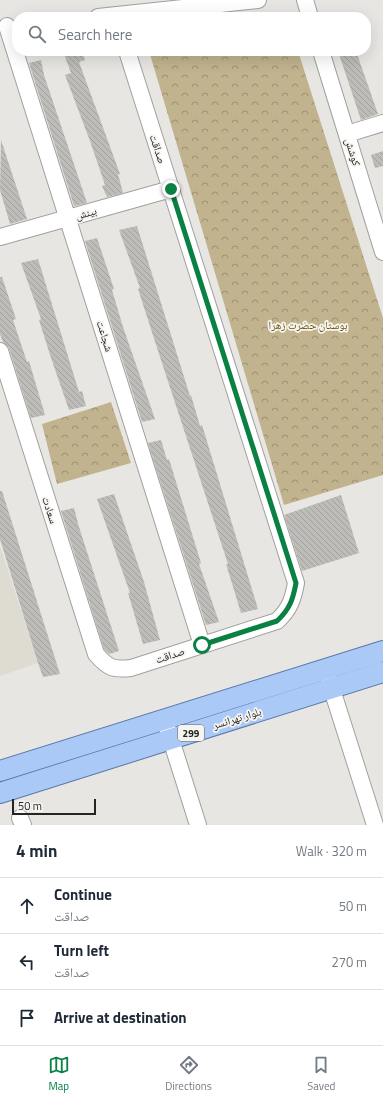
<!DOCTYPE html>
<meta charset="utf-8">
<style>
:root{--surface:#fff;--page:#f6f6f7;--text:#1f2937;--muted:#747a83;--line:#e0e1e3;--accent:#0b8043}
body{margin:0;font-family:"Titillium Web","Noto Naskh Arabic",sans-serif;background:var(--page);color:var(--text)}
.scale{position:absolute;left:12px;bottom:10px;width:84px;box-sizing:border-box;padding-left:4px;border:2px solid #252423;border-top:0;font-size:11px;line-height:14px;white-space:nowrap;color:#252423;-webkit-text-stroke:3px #f5f4f0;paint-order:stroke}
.stop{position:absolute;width:12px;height:12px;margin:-9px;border:3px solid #0b8043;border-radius:50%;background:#fff}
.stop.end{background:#0b8043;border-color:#fff;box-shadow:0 1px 4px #0008}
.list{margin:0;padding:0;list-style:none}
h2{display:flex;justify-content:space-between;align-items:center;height:52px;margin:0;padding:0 16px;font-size:17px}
h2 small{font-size:13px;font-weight:400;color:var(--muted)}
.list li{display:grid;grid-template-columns:26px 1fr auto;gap:12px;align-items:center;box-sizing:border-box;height:56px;padding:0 16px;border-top:1px solid var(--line)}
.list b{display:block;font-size:15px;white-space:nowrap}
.list p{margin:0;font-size:13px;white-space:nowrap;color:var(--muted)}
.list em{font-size:13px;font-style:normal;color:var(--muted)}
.icon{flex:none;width:22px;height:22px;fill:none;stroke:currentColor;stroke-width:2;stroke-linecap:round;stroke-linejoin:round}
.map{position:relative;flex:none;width:383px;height:825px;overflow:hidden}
.search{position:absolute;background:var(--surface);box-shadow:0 4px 16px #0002;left:12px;right:12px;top:12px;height:44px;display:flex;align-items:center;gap:10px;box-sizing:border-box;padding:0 14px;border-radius:16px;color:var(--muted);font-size:15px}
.sheet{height:220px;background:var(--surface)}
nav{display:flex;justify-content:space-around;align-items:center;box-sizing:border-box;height:56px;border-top:1px solid var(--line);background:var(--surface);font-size:11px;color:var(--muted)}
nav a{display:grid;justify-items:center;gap:2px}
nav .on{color:var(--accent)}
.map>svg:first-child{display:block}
</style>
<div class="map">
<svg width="383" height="825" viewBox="0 0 383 825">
<defs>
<pattern id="park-crowns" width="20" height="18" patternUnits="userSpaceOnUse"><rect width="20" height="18" fill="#c0b38d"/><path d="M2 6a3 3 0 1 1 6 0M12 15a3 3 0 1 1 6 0" fill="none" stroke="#9c9173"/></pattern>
<pattern id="building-back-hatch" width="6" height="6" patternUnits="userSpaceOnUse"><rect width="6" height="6" fill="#bdbcb9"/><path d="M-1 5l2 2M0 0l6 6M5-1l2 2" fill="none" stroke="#a2a19f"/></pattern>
</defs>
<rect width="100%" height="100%" fill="#e7e6e3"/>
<!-- built -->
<path fill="#dedbd0" d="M 0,546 L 38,663 L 0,676 Z"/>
<!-- park -->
<path fill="url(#park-crowns)" d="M 149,51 L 298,51 L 383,318 L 383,475 L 284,505 Z
M 111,402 L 131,463 L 57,484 L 42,424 Z"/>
<!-- building -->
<path fill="url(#building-back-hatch)" d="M 63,51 L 82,51 L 85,60 L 79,62 L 120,174 L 118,174 L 123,193 L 107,197 L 102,186 L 105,185 L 90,141 L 65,75 L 71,73 Z
M 338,51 L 356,51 L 378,114 L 361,120 Z
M 41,60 L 44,75 L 87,203 L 74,206 L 29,63 Z
M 1,140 L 27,219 L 10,224 L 0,190 Z
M 383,151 L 383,166 L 375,168 L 371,155 Z
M 137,226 L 190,396 L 191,395 L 200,426 L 202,425 L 258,609 L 241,613 L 226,564 L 228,564 L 161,360 L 138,289 L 140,288 L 119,230 Z
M 97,238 L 114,289 L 112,290 L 123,327 L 155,419 L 142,422 L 85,241 Z
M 38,259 L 79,392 L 82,391 L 86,406 L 69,410 L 50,355 L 39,320 L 41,319 L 21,263 Z
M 0,277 L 2,277 L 16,319 L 13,320 L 27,362 L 29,361 L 45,415 L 31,418 L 9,348 L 3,342 L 0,334 Z
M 161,440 L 167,460 L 169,459 L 201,563 L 199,564 L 219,622 L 206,625 L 148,443 Z
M 0,491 L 2,491 L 60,674 L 43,677 L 38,663 L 0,539 Z
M 114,494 L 144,582 L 160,640 L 143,644 L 128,593 L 130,593 L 97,499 Z
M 341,495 L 359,553 L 302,571 L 284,515 Z
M 74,508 L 79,527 L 119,651 L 109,654 L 104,649 L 61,511 Z"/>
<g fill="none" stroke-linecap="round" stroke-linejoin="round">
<defs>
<path id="minor" d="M 305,0 L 310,17
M 98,17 L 258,0
M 7,26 L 202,645
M 321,51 L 383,252
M 347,134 L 383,123
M 0,237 L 171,189
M 0,351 L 96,654 C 108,668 113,670 131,668 L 277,621 C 290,609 293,599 296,583 L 127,51
M 328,677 L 375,825
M 167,727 L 198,825
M 20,818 L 23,825"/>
<path id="major" d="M 0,771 L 383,651
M 0,793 L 383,672"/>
</defs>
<!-- minor casing -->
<use href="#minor" stroke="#a1a09d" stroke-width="18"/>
<!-- major casing -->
<use href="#major" stroke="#5878a8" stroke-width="22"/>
<!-- minor -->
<use href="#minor" stroke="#fff" stroke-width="16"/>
<!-- major -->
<use href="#major" stroke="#abc9f6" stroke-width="20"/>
</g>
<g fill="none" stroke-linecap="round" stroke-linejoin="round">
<!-- route -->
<path stroke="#0b8043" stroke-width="5" d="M 171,189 L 296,583 C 293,599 290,609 277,621 L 202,645"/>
</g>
<g text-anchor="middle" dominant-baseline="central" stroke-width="3.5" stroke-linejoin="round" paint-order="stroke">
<!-- shield labels -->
<rect fill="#f5f4f0" stroke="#636260" stroke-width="1" x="178" y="725" width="26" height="16" rx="3"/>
<g font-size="10" font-weight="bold" fill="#252423">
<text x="191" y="733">299</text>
</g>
<!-- street labels -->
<g font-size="11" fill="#252423" stroke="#f5f4f0">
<text transform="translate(158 149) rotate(72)">صداقت</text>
<text transform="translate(353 152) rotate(73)">کوشش</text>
<text transform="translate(86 213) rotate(-16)">بینش</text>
<text transform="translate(105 336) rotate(73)">شجاعت</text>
<text transform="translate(50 510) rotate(72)">سعادت</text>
<text transform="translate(170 655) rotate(-18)">صداقت</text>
<text transform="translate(237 718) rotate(-17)">بلوار تهرانسر</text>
</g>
<!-- park labels -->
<g font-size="11" fill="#685200" stroke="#f5f4f0">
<text x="308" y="325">بوستان حضرت زهرا</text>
</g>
</g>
</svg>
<div class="scale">50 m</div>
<div class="stop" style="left:202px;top:645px"></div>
<div class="stop end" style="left:171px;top:189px"></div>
<div class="search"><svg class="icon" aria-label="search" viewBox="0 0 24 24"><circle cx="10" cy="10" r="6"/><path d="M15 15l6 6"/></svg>Search here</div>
</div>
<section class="sheet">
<h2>4 min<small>Walk · 320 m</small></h2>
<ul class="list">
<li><svg class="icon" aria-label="ahead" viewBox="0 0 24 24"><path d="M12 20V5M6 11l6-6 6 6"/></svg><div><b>Continue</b><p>صداقت</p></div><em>50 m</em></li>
<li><svg class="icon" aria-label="left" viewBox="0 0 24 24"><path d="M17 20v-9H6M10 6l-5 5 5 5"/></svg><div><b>Turn left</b><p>صداقت</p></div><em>270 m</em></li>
<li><svg class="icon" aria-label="arrive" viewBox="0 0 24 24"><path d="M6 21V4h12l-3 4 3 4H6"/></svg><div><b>Arrive at destination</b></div></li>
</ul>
</section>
<nav>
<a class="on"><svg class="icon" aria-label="map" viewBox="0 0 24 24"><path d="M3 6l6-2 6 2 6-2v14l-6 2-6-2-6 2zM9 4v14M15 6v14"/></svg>Map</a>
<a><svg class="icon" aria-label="directions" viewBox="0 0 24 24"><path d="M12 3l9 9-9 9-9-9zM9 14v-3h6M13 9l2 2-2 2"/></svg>Directions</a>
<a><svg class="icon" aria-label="saved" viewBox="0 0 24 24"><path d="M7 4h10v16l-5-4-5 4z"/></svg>Saved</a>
</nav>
